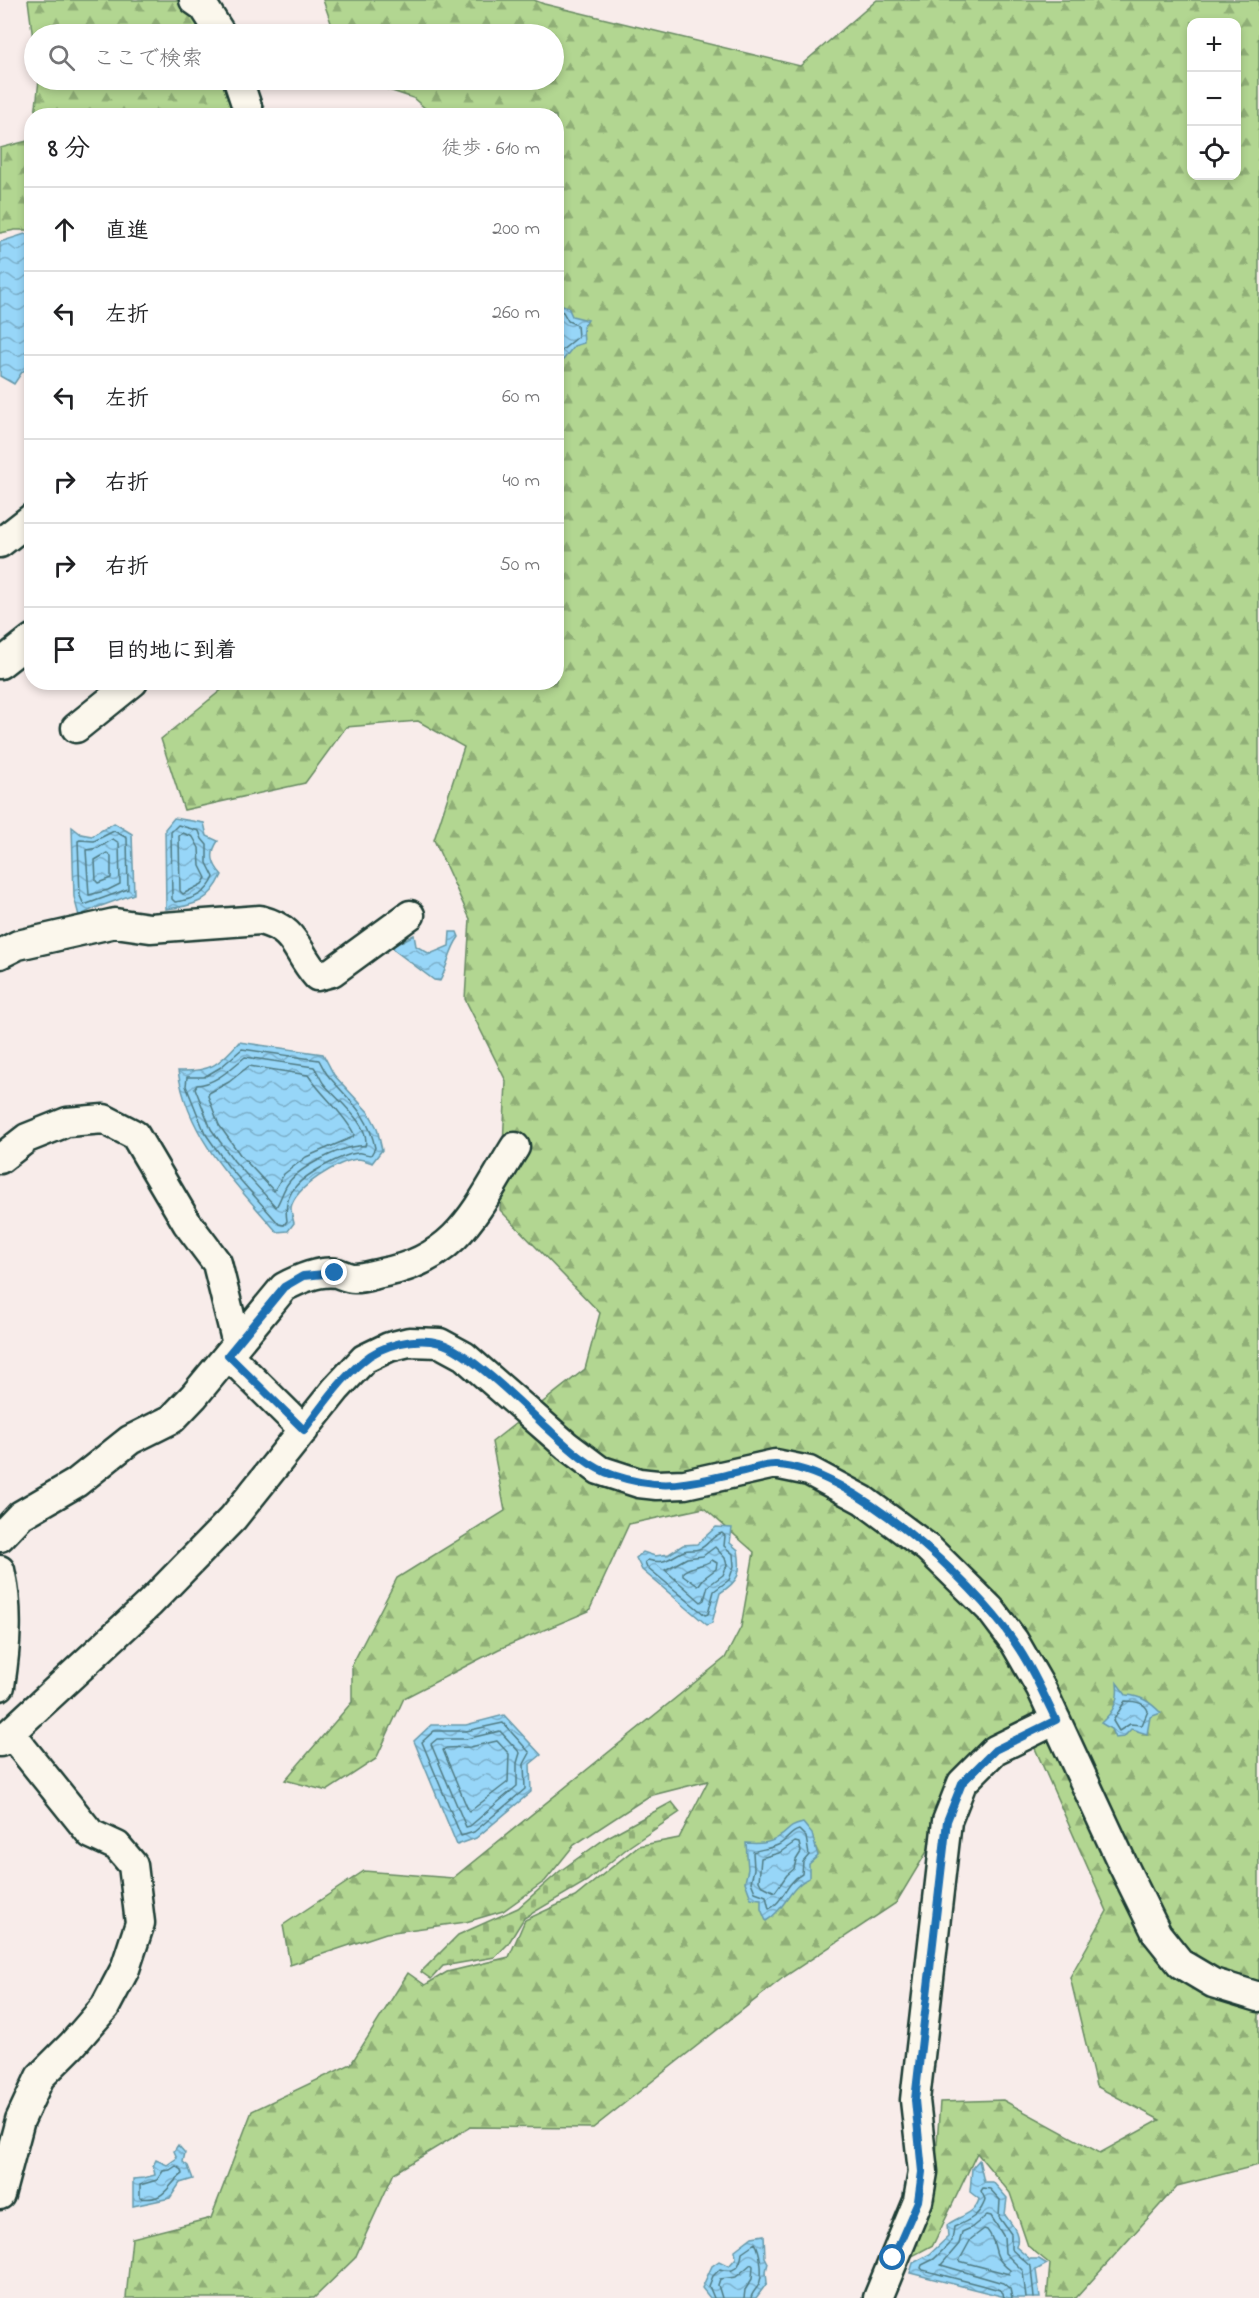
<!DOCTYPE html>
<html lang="ja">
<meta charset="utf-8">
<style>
:root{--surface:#fff;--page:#f2f2f2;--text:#202124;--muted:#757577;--line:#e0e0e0}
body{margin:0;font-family:"Indie Flower","Klee One",sans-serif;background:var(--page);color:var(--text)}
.controls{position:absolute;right:18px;top:18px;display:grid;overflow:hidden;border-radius:12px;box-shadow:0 3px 9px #0003}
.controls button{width:54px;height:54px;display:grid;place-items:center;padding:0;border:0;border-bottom:2px solid var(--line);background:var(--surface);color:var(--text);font:30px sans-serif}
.stop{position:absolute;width:18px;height:18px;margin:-14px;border:4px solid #1f6fb2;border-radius:50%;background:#fff}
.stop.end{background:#1f6fb2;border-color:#fff;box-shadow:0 2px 6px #0008}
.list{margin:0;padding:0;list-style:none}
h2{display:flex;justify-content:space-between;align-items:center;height:78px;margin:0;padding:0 24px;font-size:26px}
h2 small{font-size:20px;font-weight:400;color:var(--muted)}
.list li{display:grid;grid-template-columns:39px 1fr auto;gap:18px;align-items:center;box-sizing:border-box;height:84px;padding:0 24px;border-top:2px solid var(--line)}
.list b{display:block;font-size:22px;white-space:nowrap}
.list em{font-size:20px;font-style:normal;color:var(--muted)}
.icon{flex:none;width:33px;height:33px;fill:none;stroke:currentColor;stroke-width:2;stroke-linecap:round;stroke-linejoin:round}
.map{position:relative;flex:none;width:1259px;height:2298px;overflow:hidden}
.search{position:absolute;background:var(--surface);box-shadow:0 3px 9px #0003;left:24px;top:24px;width:540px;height:66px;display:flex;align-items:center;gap:15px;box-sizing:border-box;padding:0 21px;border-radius:33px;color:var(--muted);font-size:22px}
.panel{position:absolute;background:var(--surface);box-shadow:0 3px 9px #0003;left:24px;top:108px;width:540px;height:582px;border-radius:24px}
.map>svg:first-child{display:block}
</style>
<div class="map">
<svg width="1259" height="2298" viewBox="0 0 1259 2298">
<defs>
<pattern id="forest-firs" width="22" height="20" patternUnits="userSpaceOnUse" patternTransform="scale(1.5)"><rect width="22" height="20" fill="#b2d691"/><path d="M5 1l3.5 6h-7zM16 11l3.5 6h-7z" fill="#90af77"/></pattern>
<pattern id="cemetery-stones" width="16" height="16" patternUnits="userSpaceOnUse" patternTransform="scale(1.5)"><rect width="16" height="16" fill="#b2d691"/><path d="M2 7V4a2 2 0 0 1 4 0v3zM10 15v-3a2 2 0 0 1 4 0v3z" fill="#90af77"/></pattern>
<pattern id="water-waves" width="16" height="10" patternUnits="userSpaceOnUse" patternTransform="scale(1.5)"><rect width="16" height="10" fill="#97d6f8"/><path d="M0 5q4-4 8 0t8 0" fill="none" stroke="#7bafca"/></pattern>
</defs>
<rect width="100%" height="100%" fill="#f8ecea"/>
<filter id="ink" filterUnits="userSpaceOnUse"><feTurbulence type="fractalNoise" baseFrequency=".0167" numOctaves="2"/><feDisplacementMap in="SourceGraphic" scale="12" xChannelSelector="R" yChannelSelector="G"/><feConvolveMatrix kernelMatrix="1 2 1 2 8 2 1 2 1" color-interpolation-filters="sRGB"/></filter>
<g filter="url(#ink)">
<!-- forest -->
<path fill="url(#forest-firs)" stroke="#688a62" stroke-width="1.5" fill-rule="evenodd" d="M 28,0 L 177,0 L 208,29 L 210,34 L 34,34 L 34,47 Z
M 323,0 L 534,0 L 544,4 L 800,66 L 877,0 L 1259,0 L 1259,2165 L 1177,2186 L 1076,2298 L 1047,2298 L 1050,2264 L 1028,2246 L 1010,2193 L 977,2153 L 933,2245 L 907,2259 L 934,2186 L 940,2102 L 1003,2100 L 1100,2153 L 1160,2120 L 1096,2086 L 1070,1977 L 1107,1911 L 1030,1737 L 979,1765 L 896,1903 L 784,1977 L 593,2128 L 470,2127 L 394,2173 L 355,2258 L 314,2298 L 126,2298 L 132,2238 L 211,2218 L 252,2111 L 351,2064 L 408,1973 L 425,1985 L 447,1972 L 509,1957 L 525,1920 L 575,1897 L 638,1846 L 679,1838 L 708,1781 L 649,1796 L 574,1845 L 545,1881 L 503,1911 L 466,1922 L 386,1933 L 290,1965 L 283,1925 L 364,1871 L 453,1878 L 725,1658 L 741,1627 L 754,1552 L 704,1508 L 629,1524 L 589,1611 L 499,1649 L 404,1698 L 376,1759 L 327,1791 L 285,1780 L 352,1702 L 352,1665 L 397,1578 L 505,1511 L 492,1442 L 585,1369 L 600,1313 L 500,1210 L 506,1081 L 465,999 L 470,919 L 434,840 L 464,747 L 418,721 L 346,727 L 305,783 L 184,810 L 161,739 L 230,683 L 556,682 L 556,493 L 564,482 L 556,468 L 556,116 L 433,115 L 413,98 L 359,80 L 554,80 L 554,34 L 335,34 ZM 1192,22 L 1236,22 L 1236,176 L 1192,176 Z
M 39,80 L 224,80 L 236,115 L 35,116 Z
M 31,140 L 31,230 L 15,230 L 0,233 L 0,148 Z"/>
<!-- cemetery -->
<path fill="url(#cemetery-stones)" stroke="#688a62" stroke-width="1.5" d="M 672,1802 L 680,1812 L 630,1846 L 587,1881 L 524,1918 L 508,1944 L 495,1957 L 443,1966 L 431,1979 L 421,1972 L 458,1935 L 518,1908 L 560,1871 L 606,1838 Z"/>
<!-- water -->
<path fill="url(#water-waves)" stroke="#6799aa" stroke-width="1.5" d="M 25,234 L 32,235 L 31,366 L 22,372 L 14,384 L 0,376 L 0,242 Z
M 558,303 L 568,307 L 572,316 L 588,320 L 583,327 L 584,343 L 574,346 L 563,360 L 557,357 Z
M 174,818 L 204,823 L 207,836 L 218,841 C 209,854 212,864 222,875 C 210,902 194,906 166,909 L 165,829 Z
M 114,823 L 132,834 L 134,894 L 93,909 L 79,916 L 74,897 L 72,827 L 81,834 L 92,836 Z
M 450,932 L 457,932 L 459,937 C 449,950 448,966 440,981 L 434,980 L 394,950 L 393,946 L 414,935 L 416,946 L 430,954 L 449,946 Z
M 239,1042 L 323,1054 L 334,1075 L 369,1113 L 377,1128 L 382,1150 L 372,1163 C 369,1162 362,1159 358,1159 C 339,1160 294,1188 291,1208 C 291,1212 293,1219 294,1223 L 288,1231 L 277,1232 C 234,1182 188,1138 178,1071 C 209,1072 218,1066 239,1042 Z
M 716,1527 L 732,1528 L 730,1543 L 738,1550 C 742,1573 739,1581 720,1593 L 712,1623 L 707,1625 L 642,1570 L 636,1558 L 643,1552 L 655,1556 L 669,1554 L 683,1545 L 697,1544 Z
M 1117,1683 L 1126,1695 C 1142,1696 1150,1702 1161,1713 L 1150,1717 L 1147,1734 L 1131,1729 L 1124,1737 L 1115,1738 L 1111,1729 L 1101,1723 C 1114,1711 1119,1701 1117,1683 Z
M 504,1715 L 541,1755 L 530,1764 L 531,1792 L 476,1838 L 457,1845 L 414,1741 L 431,1725 L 466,1725 Z
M 803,1823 L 812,1834 L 818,1856 L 809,1864 L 809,1878 C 789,1887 785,1910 766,1921 L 761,1909 L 761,1899 L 751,1898 L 745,1882 L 748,1869 L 746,1843 C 758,1844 769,1844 779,1837 C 791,1830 786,1827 803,1823 Z
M 178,2145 L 185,2153 L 183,2162 L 188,2166 L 193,2179 L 180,2183 L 170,2198 L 133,2206 L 133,2179 L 144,2178 L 155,2175 L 153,2166 L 156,2160 L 167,2165 L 177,2158 L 174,2151 Z
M 979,2160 L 984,2182 L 993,2182 L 1007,2198 L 1005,2215 C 1012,2225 1021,2234 1016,2247 L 1030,2259 L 1039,2259 L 1047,2264 L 1036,2270 L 1040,2298 L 1009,2298 L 910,2273 L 913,2263 L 930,2254 L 948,2237 L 947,2225 C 958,2216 975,2215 979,2199 L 970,2192 L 972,2168 Z
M 764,2235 L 765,2257 L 768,2263 L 766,2271 L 767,2283 L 756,2298 L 710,2298 L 702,2288 L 712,2266 L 719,2261 L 729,2266 L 736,2258 L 735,2250 L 752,2237 Z"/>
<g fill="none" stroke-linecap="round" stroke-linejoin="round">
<!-- shore -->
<path stroke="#4f7a82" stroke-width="1.5" d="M 556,309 L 563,312 L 568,321 L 577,325 L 578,337 L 561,351 L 556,352
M 178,825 L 199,831 L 202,839 L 207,845 L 207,863 L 214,877 C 208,893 192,900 175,902 L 172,899 L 171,832 Z
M 114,831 L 127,838 L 128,889 L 84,905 L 80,896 L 78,841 L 80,840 L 94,841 Z
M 183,833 L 193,837 L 199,848 L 200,866 L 206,878 L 202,884 L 183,894 L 180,891 L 179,836 Z
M 113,839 L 119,843 L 120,884 L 108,890 L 89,895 L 86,850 L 98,848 Z
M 107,853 L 111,856 L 111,878 L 98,883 L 96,881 L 95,860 Z
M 242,1049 L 319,1060 C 323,1067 326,1075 332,1080 C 352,1103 369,1116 375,1148 L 371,1155 C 366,1155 362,1152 357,1153 C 341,1155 306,1174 296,1186 C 287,1196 285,1209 287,1221 L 284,1225 L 279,1224 L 228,1166 L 205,1133 L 186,1086 L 187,1077 L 204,1077 L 221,1067 Z
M 245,1057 L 314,1067 C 318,1072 320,1079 324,1084 C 335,1098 372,1126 365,1146 C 346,1144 301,1166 289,1182 C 283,1189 281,1200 276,1207 L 234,1161 L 211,1129 L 195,1088 L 197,1085 C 216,1084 231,1068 245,1057 Z
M 249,1066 L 308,1075 C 322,1096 343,1112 354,1134 L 353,1137 L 306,1157 L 284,1174 L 274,1191 L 241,1156 L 219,1125 L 208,1096 L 209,1093 L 229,1082 Z
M 722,1533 L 725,1536 L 724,1546 L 733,1554 L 734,1566 L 729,1580 L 714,1591 L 708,1614 L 705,1615 L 647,1567 L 645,1562 L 648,1560 C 666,1565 670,1557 684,1551 C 689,1549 694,1551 699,1549 C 708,1546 712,1535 722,1533 Z
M 715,1547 L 725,1558 L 727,1565 L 723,1575 L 708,1586 L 704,1600 L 701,1602 L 665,1570 L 687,1558 L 703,1556 Z
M 712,1560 L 717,1563 L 716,1569 L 704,1578 L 698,1586 L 683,1575 L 683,1572 C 692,1565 703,1567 712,1560 Z
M 1125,1701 C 1133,1701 1145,1702 1148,1711 L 1142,1725 L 1130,1724 L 1119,1731 L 1113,1721 Z
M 503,1723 L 530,1753 L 524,1764 L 525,1789 L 474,1832 L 461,1836 L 422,1742 L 434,1731 L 466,1731 Z
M 500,1731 L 520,1753 L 517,1763 L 517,1786 L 470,1826 L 466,1827 L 431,1744 L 437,1739 L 466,1739 Z
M 497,1741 L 509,1754 L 508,1782 L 469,1812 L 443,1750 L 446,1748 L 470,1747 Z
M 799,1830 L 806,1837 L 809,1855 L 803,1862 L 802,1874 C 786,1882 783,1903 769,1909 L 766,1896 L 755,1892 L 751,1882 L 754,1869 L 753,1852 C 760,1849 770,1849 778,1845 C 787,1841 790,1832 799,1830 Z
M 795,1842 L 799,1843 L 801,1852 L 796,1860 L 794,1869 L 787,1875 L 775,1892 L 761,1885 L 759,1881 L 761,1858 L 779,1853 Z
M 176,2166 L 182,2170 L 183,2174 C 167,2184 167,2202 140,2198 L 140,2185 L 157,2180 L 163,2171 L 170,2170 Z
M 984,2229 L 987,2230 C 1000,2246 989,2254 1010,2270 L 1009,2274 L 959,2261 L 971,2239 Z
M 714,2298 L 709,2286 L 713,2276 L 720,2269 C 734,2274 741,2267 742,2252 L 755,2243 C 760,2250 763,2272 760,2281 C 759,2288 752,2291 751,2298
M 722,2298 L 718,2285 L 720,2279 L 736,2277 L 751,2264 L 753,2266 L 752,2279 L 745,2290 L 744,2298
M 1004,2298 L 1003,2293 L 1000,2290 L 923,2270 L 921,2268 L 922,2265 L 934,2259 L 952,2241 L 954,2227 C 968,2221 982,2215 985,2199 L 981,2191 L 983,2188 L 990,2189 L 1000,2200 L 999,2217 L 1011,2234 L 1011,2249 L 1031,2267 L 1034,2298
M 1012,2298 L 1010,2289 L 1003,2283 L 941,2265 L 959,2244 L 962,2232 L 971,2228 L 987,2215 L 991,2216 L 1004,2237 L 1005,2253 L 1023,2271 L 1026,2298"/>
<defs>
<path id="minor" d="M 194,0 L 204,7 L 221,34
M 238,80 L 250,116
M 0,543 L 32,518
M 0,664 L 32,639
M 76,728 L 133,682
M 0,954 L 18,945 L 115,923 L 150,928 L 260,920 C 298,930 294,950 317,976 L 332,972 L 410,915
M 0,1159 L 27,1138 L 67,1122 L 104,1119 L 135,1135 L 187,1223 L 217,1263 L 237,1344
M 228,1355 L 304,1430
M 0,1537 L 21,1515 L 76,1483 L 130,1440 L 172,1419 L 194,1396 L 284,1287 C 299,1279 319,1270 337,1273 C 343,1275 348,1278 354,1278 C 363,1278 372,1275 381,1273 C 459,1259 477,1208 515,1147
M 0,1570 C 9,1609 6,1647 0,1686
M 0,1742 L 149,1604 L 233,1518 L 336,1389 L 364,1359 L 389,1347 L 409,1342 L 440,1343 L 464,1356 L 567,1446 L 599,1470 L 639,1483 L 657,1485 L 685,1484 L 775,1464 L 809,1471 L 863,1500 L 928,1548 L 990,1609 L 1014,1641 L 1041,1688 L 1123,1865 L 1157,1934 L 1181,1964 L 1213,1983 L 1259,1997
M 0,2195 L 20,2120 L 40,2077 L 72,2045 L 105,2007 L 125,1969 L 140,1923 L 133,1865 L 117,1846 L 91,1834 L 10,1733
M 878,2298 L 918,2201 L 923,2172 L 915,2100 L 947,1821 L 962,1783 L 995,1750 L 1056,1720"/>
</defs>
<!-- minor casing -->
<use href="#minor" stroke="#1f3d34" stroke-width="33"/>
<!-- minor -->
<use href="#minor" stroke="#fbf7ec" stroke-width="28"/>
</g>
</g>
<g fill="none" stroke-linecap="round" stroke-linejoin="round" filter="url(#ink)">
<!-- route -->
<path stroke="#1f6fb2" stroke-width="8" d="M 335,1273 L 303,1276 L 284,1287 L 228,1355 L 304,1430 C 322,1406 340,1380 363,1361 C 381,1345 416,1336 440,1343 C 467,1350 522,1404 544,1425 C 565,1444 586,1466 613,1475 C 664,1492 689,1483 739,1472 C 751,1470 765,1464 777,1465 C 850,1468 973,1581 1013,1640 C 1030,1664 1043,1693 1056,1720 L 995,1750 L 962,1783 L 947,1821 L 915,2100 L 922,2172 L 918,2201 L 893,2258"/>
</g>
</svg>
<div class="controls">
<button>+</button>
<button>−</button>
<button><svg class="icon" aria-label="locate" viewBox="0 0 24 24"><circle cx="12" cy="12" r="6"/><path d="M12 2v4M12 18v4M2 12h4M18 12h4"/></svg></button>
</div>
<div class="stop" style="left:893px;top:2258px"></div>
<div class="stop end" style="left:335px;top:1273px"></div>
<div class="search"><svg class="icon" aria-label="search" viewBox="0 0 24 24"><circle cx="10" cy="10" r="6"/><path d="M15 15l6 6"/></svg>ここで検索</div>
<section class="panel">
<h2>8 分<small>徒歩 · 610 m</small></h2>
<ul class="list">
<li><svg class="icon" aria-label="ahead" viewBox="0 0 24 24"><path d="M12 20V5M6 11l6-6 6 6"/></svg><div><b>直進</b></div><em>200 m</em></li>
<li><svg class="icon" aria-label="left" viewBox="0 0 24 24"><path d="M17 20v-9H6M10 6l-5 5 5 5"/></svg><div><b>左折</b></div><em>260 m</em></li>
<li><svg class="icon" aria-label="left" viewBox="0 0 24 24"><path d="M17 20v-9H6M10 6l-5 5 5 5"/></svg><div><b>左折</b></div><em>60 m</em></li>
<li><svg class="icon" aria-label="right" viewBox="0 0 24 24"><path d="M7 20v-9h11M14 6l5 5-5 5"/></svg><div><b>右折</b></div><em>40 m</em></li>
<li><svg class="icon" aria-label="right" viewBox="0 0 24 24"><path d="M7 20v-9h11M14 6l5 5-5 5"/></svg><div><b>右折</b></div><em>50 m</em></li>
<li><svg class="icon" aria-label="arrive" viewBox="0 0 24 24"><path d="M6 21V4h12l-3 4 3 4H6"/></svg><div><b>目的地に到着</b></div></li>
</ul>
</section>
</div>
